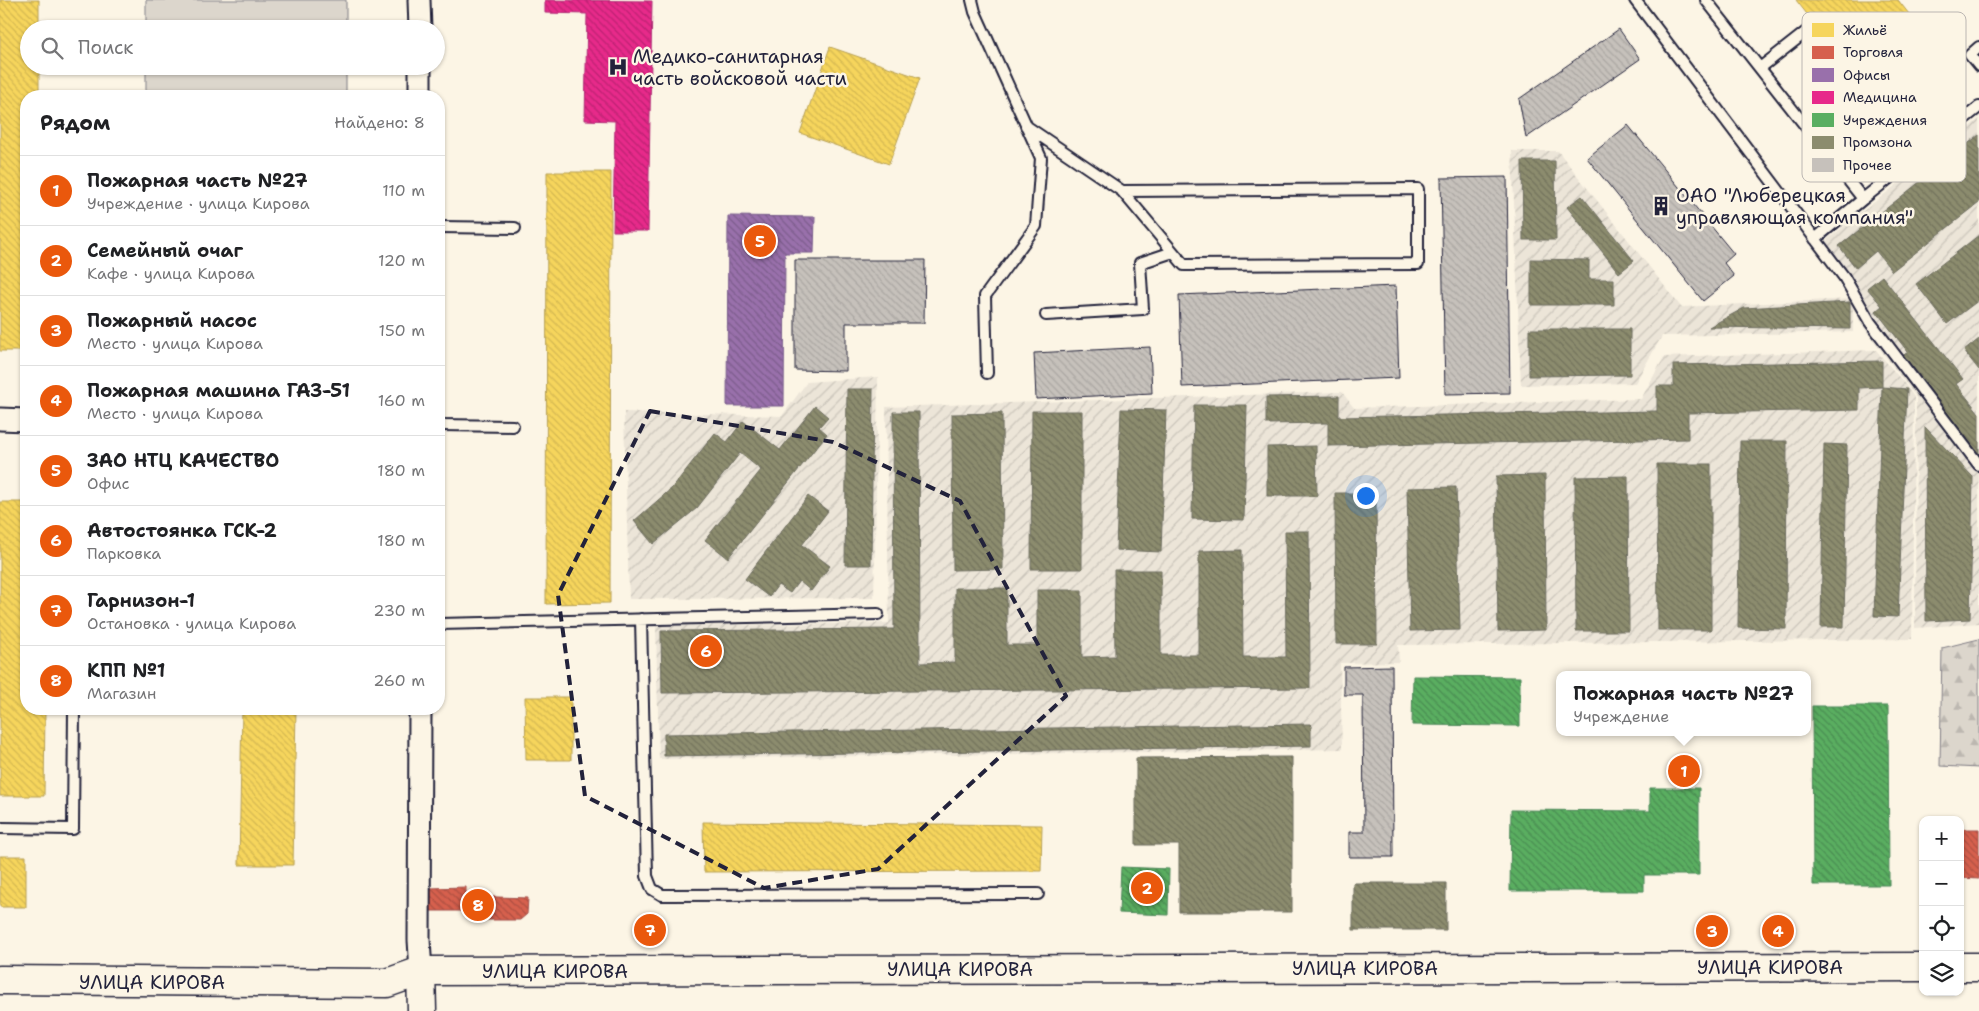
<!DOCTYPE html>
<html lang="ru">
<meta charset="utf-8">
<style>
:root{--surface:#fff;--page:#f6f6f6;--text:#202124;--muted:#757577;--line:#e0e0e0;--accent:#ea580c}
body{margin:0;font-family:"Shantell Sans",sans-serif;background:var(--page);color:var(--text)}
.controls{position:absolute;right:15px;bottom:15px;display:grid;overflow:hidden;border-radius:10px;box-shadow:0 1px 4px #0004}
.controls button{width:45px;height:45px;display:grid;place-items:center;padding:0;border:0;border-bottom:1px solid var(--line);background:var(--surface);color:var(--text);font:25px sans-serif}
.you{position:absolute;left:1365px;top:495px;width:18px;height:18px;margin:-12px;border:4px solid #fff;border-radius:50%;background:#1a73e8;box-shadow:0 0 0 8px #1a73e833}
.badge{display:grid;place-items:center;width:32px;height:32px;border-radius:50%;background:var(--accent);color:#fff;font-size:16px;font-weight:700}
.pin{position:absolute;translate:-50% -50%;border:2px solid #fff;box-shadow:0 1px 5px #0006}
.popup{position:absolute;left:1556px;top:671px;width:255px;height:65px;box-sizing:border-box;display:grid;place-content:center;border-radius:10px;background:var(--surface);filter:drop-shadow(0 1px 4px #0005);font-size:16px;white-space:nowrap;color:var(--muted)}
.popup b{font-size:19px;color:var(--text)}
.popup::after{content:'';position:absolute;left:50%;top:100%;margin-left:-10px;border:10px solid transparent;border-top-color:var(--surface)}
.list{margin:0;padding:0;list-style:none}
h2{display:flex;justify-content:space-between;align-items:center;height:65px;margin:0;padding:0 20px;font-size:21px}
h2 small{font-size:16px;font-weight:400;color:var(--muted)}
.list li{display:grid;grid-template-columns:32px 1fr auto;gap:15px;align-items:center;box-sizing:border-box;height:70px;padding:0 20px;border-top:1px solid var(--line)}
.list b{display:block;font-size:19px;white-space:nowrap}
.list p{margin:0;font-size:16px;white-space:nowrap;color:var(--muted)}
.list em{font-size:16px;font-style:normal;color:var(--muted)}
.icon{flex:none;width:28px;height:28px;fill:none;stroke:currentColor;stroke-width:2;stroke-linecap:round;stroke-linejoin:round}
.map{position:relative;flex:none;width:1979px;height:1011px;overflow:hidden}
.search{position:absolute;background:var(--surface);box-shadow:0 1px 4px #0004;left:20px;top:20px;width:425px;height:55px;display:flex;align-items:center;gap:12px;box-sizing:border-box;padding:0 18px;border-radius:28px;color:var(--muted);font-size:19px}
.panel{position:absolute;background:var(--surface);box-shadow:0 1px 4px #0004;left:20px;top:90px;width:425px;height:625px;border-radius:20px}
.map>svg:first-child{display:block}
</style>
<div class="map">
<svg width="1979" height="1011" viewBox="0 0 1979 1011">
<defs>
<pattern id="industrial-furrows" width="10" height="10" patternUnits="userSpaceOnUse" patternTransform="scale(1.25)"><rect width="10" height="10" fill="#ece5d8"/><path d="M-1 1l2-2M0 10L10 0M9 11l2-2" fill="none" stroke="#cac4ba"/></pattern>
<pattern id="forest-firs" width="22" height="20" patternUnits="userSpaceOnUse" patternTransform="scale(1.25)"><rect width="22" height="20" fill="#dcd6cc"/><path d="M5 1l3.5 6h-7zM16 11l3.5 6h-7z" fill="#bcb7b0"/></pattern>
<pattern id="park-crowns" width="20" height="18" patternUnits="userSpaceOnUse" patternTransform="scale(1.25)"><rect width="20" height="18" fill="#dcd6cc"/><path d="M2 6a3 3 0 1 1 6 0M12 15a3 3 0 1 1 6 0" fill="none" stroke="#bcb7b0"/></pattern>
<pattern id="homes-back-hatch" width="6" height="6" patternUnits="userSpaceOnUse" patternTransform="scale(1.25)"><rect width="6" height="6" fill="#f6d55c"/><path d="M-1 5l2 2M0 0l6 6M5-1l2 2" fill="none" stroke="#d3b751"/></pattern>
<pattern id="shops-back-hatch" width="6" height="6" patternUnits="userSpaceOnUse" patternTransform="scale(1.25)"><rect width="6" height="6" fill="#d6604d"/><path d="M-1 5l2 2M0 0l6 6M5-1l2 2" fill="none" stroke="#ad4f41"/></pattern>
<pattern id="offices-back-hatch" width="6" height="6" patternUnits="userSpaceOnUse" patternTransform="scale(1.25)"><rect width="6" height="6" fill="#9970ab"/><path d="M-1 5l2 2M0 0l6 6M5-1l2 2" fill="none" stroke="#7c5c8c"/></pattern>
<pattern id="health-back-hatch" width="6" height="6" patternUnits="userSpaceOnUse" patternTransform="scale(1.25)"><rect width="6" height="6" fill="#e7298a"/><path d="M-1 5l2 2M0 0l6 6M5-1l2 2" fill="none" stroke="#bb2372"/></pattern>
<pattern id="public-back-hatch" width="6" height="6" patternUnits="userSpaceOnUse" patternTransform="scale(1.25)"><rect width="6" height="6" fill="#5aae61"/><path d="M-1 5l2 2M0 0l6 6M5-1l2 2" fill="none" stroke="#4a8d51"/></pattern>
<pattern id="industry-back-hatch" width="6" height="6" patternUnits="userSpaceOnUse" patternTransform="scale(1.25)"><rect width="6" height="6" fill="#8c8c6e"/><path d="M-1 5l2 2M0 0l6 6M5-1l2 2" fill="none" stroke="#72725c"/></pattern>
<pattern id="building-back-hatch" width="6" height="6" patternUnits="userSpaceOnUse" patternTransform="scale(1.25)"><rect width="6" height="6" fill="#c6c1bb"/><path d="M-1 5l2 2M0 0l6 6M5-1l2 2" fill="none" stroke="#aaa6a2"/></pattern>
</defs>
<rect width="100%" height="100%" fill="#fcf5e5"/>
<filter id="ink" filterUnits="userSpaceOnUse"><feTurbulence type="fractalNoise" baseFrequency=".02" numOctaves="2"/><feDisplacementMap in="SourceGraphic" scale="10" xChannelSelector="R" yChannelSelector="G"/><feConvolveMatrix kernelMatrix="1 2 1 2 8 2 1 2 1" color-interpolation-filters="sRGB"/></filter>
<g filter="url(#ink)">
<!-- industrial -->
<path fill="url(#industrial-furrows)" d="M 1979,119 L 1979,623 L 1915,628 L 1916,397 L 1859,321 L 1857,284 L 1823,243 Z
M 1512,151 L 1558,151 L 1681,307 L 1853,299 L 1853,332 L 1662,336 L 1635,383 L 1521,385 Z
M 1876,350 L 1904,383 L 1914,397 L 1912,639 L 1398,645 L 1399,662 L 1340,663 L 1342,749 L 659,759 L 656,626 L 889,623 L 886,407 L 1342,392 L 1354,408 L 1641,399 L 1664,357 Z
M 878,377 L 874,598 L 629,599 L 624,412 L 782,416 L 807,382 Z"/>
<!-- forest -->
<path fill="url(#forest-firs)" stroke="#7f7c84" d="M 1979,639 L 1979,768 L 1940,766 L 1942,648 Z"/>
<!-- park -->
<path fill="url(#park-crowns)" stroke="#7f7c84" d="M 1924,70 L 1952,106 L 1900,147 L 1872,111 Z"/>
<!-- pitch -->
<path fill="#dcd6cc" stroke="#7f7c84" d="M 146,0 L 346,0 L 346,29 L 146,29 Z
M 146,66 L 346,66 L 346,96 L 146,96 Z"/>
<!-- homes -->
<path fill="url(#homes-back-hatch)" stroke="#b69f52" d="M 0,0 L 39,0 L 39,29 L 29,29 L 29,66 L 39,66 L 39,96 L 26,96 L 26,351 L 0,351 Z
M 1796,0 L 1898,0 L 1931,42 L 1868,92 Z
M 830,47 L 920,78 L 889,164 L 800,133 Z
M 547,172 L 611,172 L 610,603 L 546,604 Z
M 0,502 L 26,502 L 26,709 L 45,709 L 44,796 L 0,796 Z
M 525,697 L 571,697 L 571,760 L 526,760 Z
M 242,709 L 296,709 L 293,865 L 239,865 Z
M 703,822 L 1042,825 L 1041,871 L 704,872 Z
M 0,856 L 26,856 L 26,907 L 0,907 Z"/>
<!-- shops -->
<path fill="url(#shops-back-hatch)" stroke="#a04d48" d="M 1960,829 L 1979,829 L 1979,879 L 1960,878 Z
M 466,887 L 466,896 L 528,898 L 527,914 L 520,920 L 476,920 L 465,911 L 429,911 L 429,888 Z"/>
<!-- offices -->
<path fill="url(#offices-back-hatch)" stroke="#755989" d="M 728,216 L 815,217 L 814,253 L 785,253 L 784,406 L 727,406 Z"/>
<!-- health -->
<path fill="url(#health-back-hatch)" stroke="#ac2772" d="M 545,0 L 652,1 L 648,231 L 613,231 L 615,121 L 585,120 L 587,14 L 545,13 Z"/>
<!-- public -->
<path fill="url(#public-back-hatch)" stroke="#498456" d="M 1413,676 L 1520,677 L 1520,726 L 1412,725 Z
M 1812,706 L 1888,706 L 1889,885 L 1813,885 Z
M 1650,788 L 1699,788 L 1699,875 L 1644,875 L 1644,891 L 1510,891 L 1511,810 L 1650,811 Z
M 1121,867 L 1169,869 L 1168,915 L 1119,913 Z"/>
<!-- industry -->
<path fill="url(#industry-back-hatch)" stroke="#6c6c5f" d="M 1979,135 L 1979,203 L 1892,271 L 1876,251 L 1856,268 L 1839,246 Z
M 1522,161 L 1555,161 L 1556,240 L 1523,240 Z
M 1582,196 L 1634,261 L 1619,273 L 1567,207 Z
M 1979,235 L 1979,300 L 1947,324 L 1916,284 Z
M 1531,259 L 1589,260 L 1589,279 L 1614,279 L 1614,305 L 1531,305 Z
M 1882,276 L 1963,379 L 1956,384 L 1979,413 L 1979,456 L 1901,357 L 1908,352 L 1876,311 L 1882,306 L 1867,288 Z
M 1850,302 L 1850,329 L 1709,327 L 1744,308 Z
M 1529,329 L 1630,329 L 1630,375 L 1529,376 Z
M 1979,339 L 1979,370 L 1964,351 Z
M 1882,361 L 1882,387 L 1859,388 L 1859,410 L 1688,413 L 1688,439 L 1328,446 L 1328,423 L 1266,424 L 1266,397 L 1339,396 L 1339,417 L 1657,411 L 1657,386 L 1673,386 L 1673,365 Z
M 1882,387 L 1907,389 L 1898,617 L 1874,616 Z
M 847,389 L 873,389 L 871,565 L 845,565 Z
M 1194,405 L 1247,405 L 1244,520 L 1192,519 Z
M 815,406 L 828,417 L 819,427 L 827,434 L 728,558 L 705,540 L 761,470 L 740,453 L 697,508 L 653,544 L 634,521 L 672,488 L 715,433 L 727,442 L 743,421 L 780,450 Z
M 1121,409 L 1166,410 L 1161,552 L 1116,550 Z
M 1032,411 L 1082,411 L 1082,569 L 1031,569 Z
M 893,412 L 919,412 L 920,663 L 955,662 L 955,588 L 1007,588 L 1007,645 L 1037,645 L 1037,590 L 1082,590 L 1082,657 L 1115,656 L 1114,570 L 1161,570 L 1161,655 L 1199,655 L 1199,551 L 1242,550 L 1243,657 L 1286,657 L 1285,531 L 1309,531 L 1310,688 L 662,693 L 661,631 L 894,629 Z
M 1002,413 L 1003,569 L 953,570 L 952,414 Z
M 1925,427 L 1973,477 L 1970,619 L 1926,621 Z
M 1740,441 L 1787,441 L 1786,629 L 1738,628 Z
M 1824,444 L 1847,445 L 1844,627 L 1821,627 Z
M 1316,446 L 1317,496 L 1267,496 L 1267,447 Z
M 1657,464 L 1711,464 L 1711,630 L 1658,630 Z
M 1545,475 L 1546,630 L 1498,631 L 1496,476 Z
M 1628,476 L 1629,631 L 1576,631 L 1575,477 Z
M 1456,487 L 1460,630 L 1410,631 L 1407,488 Z
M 1335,493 L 1376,493 L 1377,644 L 1336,644 Z
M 808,496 L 828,511 L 802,545 L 830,566 L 811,591 L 799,581 L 790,593 L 778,585 L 769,597 L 745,579 Z
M 1311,724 L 1311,746 L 664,756 L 664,734 Z
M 1292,757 L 1292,912 L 1179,912 L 1179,845 L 1136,845 L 1136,758 Z
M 1353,883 L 1446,883 L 1446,930 L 1353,930 Z"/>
<!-- building -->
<path fill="url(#building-back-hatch)" stroke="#22223b" d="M 1619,29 L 1640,59 L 1526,138 L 1519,99 Z
M 1628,125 L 1734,254 L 1724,263 L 1734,276 L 1703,301 L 1587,158 Z
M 1507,177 L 1510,393 L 1445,394 L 1441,178 Z
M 795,260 L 925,260 L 924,323 L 846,323 L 846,371 L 795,370 Z
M 1396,286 L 1399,378 L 1182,387 L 1179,295 Z
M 1150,347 L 1152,393 L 1036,399 L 1034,353 Z
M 1392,666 L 1393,857 L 1349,857 L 1349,832 L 1364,832 L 1363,695 L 1344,695 L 1344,667 Z"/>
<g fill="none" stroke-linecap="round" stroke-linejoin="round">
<defs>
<path id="lane" d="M 972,0 L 975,12 L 1041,158 L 1036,226 L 985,296 L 987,373
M 1635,0 L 1844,277 L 1870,322 L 1979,465
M 1706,0 L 1863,199 L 1979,107
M 1979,47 L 1970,55 L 1979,66
M 1760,68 L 1811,28
M 1026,126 L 1122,191 L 1418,189 L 1418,264 L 1184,265 L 1122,191
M 439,227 L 515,228
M 1815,239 L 1863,199
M 1046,315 L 1143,309 L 1140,263 L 1173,252
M 439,425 L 513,426
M 641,619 L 647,876 L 652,889 L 662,895 L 1038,894
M 439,624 L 878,614
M 0,828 L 73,829 L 74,709"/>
<path id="street" d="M 419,0 L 420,29
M 420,66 L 420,96
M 0,419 L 26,420
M 420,709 L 419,940 L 421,971"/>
<path id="secondary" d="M 1960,967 L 1979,967
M 421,971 L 422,1011
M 0,980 L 387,983 L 421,971 L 1923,967"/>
</defs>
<!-- lane casing -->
<use href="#lane" stroke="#22223b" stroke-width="14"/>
<!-- street casing -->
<use href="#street" stroke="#22223b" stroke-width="25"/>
<!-- secondary casing -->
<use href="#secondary" stroke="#22223b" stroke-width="31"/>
<!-- lane -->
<use href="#lane" stroke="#fcf5e5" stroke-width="10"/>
<!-- street -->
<use href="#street" stroke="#fcf5e5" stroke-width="21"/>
<!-- secondary -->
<use href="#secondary" stroke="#fcf5e5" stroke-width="28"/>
</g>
</g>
<!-- marked area -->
<path fill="none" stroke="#22223b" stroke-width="4" stroke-dasharray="10 6" stroke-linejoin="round" d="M 650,411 L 833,442 L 960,501 L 1066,696 L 878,869 L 764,888 L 585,796 L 558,595 Z"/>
<!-- icons -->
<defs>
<symbol id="hospital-bare" viewBox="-9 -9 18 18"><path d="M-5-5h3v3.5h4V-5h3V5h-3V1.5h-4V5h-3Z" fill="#22223b" stroke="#fcf5e5" stroke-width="2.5" paint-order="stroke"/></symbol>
<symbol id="building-bare" viewBox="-9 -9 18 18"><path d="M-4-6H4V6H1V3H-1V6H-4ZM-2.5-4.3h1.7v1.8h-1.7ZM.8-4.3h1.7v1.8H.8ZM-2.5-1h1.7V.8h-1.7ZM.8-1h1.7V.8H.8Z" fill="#22223b" stroke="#fcf5e5" stroke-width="2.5" paint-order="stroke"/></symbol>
</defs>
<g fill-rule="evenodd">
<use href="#hospital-bare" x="604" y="53" width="28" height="28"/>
<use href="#building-bare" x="1647" y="192" width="28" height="28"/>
</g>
<g text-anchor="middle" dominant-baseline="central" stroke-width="5" stroke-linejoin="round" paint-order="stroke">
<!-- poi labels -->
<g font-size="19" fill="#22223b" stroke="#fcf5e5" text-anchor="start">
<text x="633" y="56">Медико-санитарная<tspan x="633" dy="22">часть войсковой части</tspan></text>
<text x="1676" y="195">ОАО "Люберецкая<tspan x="1676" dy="22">управляющая компания"</tspan></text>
</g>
<!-- street labels -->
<g font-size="19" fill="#22223b" stroke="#fcf5e5">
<text x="1770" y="967">УЛИЦА КИРОВА</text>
<text x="1365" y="968">УЛИЦА КИРОВА</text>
<text x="960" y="969">УЛИЦА КИРОВА</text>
<text x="555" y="971">УЛИЦА КИРОВА</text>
<text x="152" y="982">УЛИЦА КИРОВА</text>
</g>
</g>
<!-- legend -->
<rect x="1802" y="12" width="164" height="170" rx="8" fill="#fcf5e5" stroke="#bbb6b2" stroke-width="1"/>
<rect x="1812" y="23" width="22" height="14" fill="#f6d55c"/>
<rect x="1812" y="46" width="22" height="13" fill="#d6604d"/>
<rect x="1812" y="68" width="22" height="14" fill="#9970ab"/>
<rect x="1812" y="91" width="22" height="13" fill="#e7298a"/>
<rect x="1812" y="113" width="22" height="14" fill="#5aae61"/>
<rect x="1812" y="136" width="22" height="13" fill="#8c8c6e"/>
<rect x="1812" y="158" width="22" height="14" fill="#c6c1bb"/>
<g font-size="14" fill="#22223b">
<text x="1843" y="35">Жильё</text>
<text x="1843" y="57">Торговля</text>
<text x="1843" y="80">Офисы</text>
<text x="1843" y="102">Медицина</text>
<text x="1843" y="125">Учреждения</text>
<text x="1843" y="147">Промзона</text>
<text x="1843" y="170">Прочее</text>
</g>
</svg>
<div class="controls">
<button>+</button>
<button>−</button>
<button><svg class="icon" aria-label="locate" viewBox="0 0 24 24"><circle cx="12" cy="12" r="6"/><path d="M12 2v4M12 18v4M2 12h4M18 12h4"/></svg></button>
<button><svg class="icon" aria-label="layers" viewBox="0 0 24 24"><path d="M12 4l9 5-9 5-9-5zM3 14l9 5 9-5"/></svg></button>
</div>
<div class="you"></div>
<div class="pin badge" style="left:1684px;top:771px">1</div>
<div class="popup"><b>Пожарная часть №27</b>Учреждение</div>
<div class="pin badge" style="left:1147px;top:888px">2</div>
<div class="pin badge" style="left:1712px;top:931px">3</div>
<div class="pin badge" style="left:1778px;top:931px">4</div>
<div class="pin badge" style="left:760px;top:241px">5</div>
<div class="pin badge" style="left:706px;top:651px">6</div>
<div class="pin badge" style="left:650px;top:930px">7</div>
<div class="pin badge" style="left:478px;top:905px">8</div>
<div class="search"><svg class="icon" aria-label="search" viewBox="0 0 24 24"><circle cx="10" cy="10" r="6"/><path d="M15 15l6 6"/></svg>Поиск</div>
<section class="panel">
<h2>Рядом<small>Найдено: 8</small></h2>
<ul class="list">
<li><span class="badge">1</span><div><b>Пожарная часть №27</b><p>Учреждение · улица Кирова</p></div><em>110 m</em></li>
<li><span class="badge">2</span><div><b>Семейный очаг</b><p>Кафе · улица Кирова</p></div><em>120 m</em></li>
<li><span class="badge">3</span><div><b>Пожарный насос</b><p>Место · улица Кирова</p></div><em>150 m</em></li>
<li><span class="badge">4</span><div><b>Пожарная машина ГАЗ-51</b><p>Место · улица Кирова</p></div><em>160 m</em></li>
<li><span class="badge">5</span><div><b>ЗАО НТЦ КАЧЕСТВО</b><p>Офис</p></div><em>180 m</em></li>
<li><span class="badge">6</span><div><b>Автостоянка ГСК-2</b><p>Парковка</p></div><em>180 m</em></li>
<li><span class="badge">7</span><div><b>Гарнизон-1</b><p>Остановка · улица Кирова</p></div><em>230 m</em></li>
<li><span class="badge">8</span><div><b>КПП №1</b><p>Магазин</p></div><em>260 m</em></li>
</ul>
</section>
</div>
